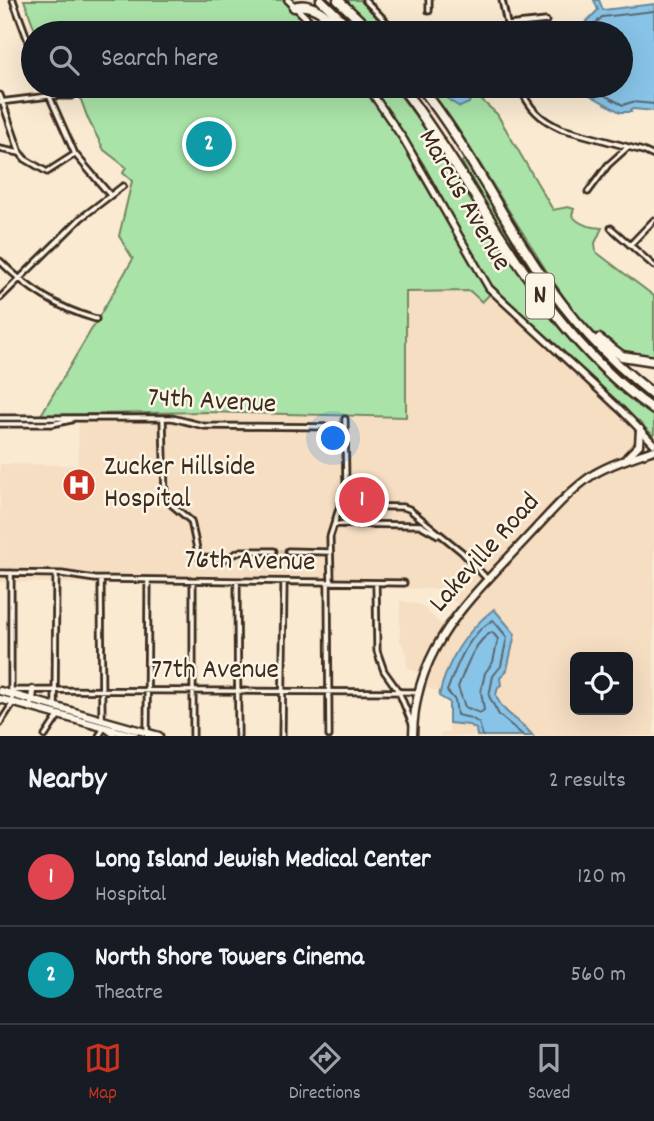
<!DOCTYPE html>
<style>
:root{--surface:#171b24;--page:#242831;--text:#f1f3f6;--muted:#9ea1a6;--line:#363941;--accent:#c8321e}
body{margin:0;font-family:Dekko,sans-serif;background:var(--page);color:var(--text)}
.controls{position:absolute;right:21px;bottom:21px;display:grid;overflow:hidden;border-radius:10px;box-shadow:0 7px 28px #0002}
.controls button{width:63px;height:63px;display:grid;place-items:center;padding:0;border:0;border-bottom:2px solid var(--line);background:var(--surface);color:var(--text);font:35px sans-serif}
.you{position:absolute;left:334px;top:439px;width:24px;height:24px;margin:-18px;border:5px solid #fff;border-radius:50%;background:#1a73e8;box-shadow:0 0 0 10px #1a73e833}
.badge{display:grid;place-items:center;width:46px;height:46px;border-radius:50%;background:var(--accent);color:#fff;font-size:23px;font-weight:700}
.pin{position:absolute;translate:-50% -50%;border:4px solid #fff;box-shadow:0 2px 7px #0006}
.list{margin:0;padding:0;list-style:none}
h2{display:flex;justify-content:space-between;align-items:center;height:91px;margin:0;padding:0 28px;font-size:30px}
h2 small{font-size:23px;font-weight:400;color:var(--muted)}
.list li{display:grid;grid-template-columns:46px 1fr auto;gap:21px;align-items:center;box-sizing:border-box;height:98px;padding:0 28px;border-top:2px solid var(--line)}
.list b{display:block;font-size:26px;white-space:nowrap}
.list p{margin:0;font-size:23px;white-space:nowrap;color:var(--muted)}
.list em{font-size:23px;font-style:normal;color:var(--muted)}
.icon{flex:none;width:38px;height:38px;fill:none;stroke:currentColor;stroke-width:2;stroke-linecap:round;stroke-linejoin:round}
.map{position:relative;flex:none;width:654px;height:736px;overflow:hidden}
.search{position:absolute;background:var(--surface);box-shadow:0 7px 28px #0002;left:21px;right:21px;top:21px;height:77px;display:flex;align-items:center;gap:18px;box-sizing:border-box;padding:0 24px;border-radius:38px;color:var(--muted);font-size:26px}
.sheet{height:287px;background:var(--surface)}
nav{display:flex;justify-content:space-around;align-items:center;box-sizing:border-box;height:98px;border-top:2px solid var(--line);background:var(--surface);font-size:19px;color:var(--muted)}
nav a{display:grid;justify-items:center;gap:4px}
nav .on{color:var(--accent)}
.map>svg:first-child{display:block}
</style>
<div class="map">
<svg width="654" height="736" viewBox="0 0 654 736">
<rect width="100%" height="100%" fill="#faead2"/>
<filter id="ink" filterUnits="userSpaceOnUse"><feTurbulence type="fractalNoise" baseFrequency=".0143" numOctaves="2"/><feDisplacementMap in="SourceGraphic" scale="14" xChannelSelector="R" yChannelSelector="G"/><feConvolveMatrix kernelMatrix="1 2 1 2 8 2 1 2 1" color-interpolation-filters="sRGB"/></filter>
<g filter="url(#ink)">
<!-- built -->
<path fill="#f5dec2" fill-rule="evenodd" d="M 470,291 L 492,292 L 640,429 L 640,440 L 625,459 L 654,450 L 654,736 L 440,736 L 440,733 L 449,732 L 449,702 L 439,696 L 439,692 L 428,688 L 421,682 L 424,674 L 407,668 L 406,651 L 404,651 L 403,643 L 400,643 L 400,601 L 421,605 L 446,629 L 461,608 L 441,589 L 0,582 L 0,464 L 78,465 L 79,414 L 204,412 L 406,417 L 406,292 ZM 575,657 L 628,657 L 628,710 L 575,710 Z"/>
<!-- green -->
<path fill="#aae3a8" stroke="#728663" stroke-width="2" d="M 24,0 L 288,0 L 322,33 L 36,33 Z
M 346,0 L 363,0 L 395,31 L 397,27 L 404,33 L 380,33 Z
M 76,86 L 367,86 L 384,109 L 492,292 L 482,302 L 470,291 L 406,292 L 406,417 L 204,412 L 41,415 L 133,259 L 119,236 L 132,181 L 123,173 L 126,167 L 104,150 L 88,119 Z
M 372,86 L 393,86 L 441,150 L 531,291 L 557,325 L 605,378 L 654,416 L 654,436 L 499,295 L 486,279 L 424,165 Z
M 427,86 L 482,86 L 478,97 L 497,114 L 553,210 L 568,207 L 574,209 L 572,215 C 579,225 590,227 602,228 L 595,243 L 596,252 L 654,296 L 654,358 C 644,357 631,357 622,353 C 580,333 545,268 521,230 C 490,182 463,131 427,86 Z
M 464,159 L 561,308 L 616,369 L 654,401 L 654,405 C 567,345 512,253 462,162 Z"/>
<!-- water -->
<path fill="#88c4e8" stroke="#698697" stroke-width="2" d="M 594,0 L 599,0 L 603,10 L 654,4 L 654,111 L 633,109 L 630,110 L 631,112 L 620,112 L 574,86 L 621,86 L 621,33 L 577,33 L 583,25 L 598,10 Z
M 440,86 L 477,86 L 469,103 L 460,107 L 450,101 Z
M 494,609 L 515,634 L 507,670 L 500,678 L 501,685 L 498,687 L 496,695 C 502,714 521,720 533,736 L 477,736 L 476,729 L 469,725 L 449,723 L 449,702 L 439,696 C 447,661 466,631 494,609 Z"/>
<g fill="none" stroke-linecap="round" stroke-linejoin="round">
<!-- shore -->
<path stroke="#5a686f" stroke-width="2" d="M 586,33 L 602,17 L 654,11
M 587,86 L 623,105 L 632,102 L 654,104
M 492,632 L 498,639 L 493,662 L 485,673 L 481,691 L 484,710 L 480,713 L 465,707 L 458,687 C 465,670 474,641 492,632 Z
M 483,736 L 479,723 L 471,718 L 457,715 L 455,700 L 447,691 C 457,665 468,634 493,620 L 507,637 L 501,666 L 493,676 L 489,696 L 499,715 L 524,736"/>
<!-- street-tunnel -->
<path stroke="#d4c4ae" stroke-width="3.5" stroke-dasharray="3.5 2" stroke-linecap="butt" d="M 274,551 L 288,551"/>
<defs>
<path id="street" d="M 13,0 L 33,54
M 365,0 L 396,32
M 502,0 L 509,33
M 429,11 L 429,0
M 508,25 L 546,21
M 45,86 L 75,154 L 110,195
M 520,86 C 528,108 541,120 562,129 L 643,151 L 654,156
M 0,95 L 20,153
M 0,102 L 49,96 L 72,96
M 0,149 L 20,153 L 25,159 L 47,172 L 75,154
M 588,192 L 608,165 L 628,147
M 611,228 L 654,266
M 630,245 L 654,220
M 0,261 C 28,289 57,308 96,319
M 0,298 L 81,218 L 123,186
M 0,418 L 172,418 L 204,426 L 345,427
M 163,418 L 165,499 L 191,521 L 199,558 L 225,559 L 241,551 L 274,551
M 0,424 L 52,424 L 71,420
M 340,506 L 403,507 L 409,509 L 462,552 L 488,580
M 335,524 L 420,525 L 438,535
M 288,551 L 329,552
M 0,573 L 62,574 L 95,579 L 404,583
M 101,580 L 102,721
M 237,582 L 238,736
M 328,583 L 329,736
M 331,583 L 330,537 L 346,487 L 345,419
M 376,583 L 377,651 L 384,671 L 399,692 L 413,726
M 11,690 L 418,692
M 55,708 L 56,574
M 0,723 L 13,703 L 11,690 L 11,573
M 106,729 L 115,736
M 45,736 L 59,715
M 99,736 L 104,728
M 147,736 L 148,580
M 193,736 L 193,581
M 282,736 L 284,582"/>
<path id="secondary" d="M 288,0 L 322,33
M 367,86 L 404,140 L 489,288 L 622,411 L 654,444"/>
<path id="primary" d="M 627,457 L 639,445 L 640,429
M 0,691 L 159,736
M 0,699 L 135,736
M 32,702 L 33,690
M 413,736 C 414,648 468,601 524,541 C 546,518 567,492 594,474 C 613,463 633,457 654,450"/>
<path id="highway" d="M 321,0 L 355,33
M 338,0 L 373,33
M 294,7 C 314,0 331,21 346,33
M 401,86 C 485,196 538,329 654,410
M 420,86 C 466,144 497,209 538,270 C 569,318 609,360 654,395
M 599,339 L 622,356 L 654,361"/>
</defs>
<!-- street casing -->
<use href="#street" stroke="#3b2a1e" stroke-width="9"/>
<!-- secondary casing -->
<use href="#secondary" stroke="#3b2a1e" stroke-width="10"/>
<!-- primary casing -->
<use href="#primary" stroke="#3b2a1e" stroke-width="11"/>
<!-- highway casing -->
<use href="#highway" stroke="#3b2a1e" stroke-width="13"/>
<!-- street -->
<use href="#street" stroke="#fcf5e5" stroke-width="3.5"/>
<!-- secondary -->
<use href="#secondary" stroke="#fcf5e5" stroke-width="5"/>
<!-- primary -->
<use href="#primary" stroke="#fcf5e5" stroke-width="6"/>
<!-- highway -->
<use href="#highway" stroke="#fcf5e5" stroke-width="8"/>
</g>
</g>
<!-- icons -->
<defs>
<symbol id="hospital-disc" viewBox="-11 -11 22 22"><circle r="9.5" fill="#c8321e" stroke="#fcf5e5"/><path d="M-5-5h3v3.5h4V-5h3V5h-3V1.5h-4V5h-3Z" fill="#fff"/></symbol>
</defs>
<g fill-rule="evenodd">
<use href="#hospital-disc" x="60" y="466" width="38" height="38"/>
</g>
<g text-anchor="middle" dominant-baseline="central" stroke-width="5" stroke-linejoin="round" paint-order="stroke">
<!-- shield labels -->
<rect fill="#fcf5e5" stroke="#75675a" stroke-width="2" x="526" y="273.5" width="28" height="45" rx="5"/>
<g font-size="26" font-weight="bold" fill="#3b2a1e">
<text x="540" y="296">N</text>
</g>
<!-- street labels -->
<g font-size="28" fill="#3b2a1e" stroke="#fcf5e5">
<text transform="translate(463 201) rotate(60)">Marcus Avenue</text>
<text transform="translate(212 403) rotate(3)">74th Avenue</text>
<text transform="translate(486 554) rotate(-48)">Lakeville Road</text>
<text transform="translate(250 563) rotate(1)">76th Avenue</text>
<text x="215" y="672">77th Avenue</text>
</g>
<!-- poi labels -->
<g font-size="28" fill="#3b2a1e" stroke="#fcf5e5" text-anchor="start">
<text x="104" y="469">Zucker Hillside<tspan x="104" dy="32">Hospital</tspan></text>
</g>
</g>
</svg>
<div class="controls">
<button><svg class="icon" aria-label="locate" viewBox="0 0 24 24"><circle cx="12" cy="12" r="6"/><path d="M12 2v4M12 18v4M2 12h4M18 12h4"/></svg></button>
</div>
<div class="you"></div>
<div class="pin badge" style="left:362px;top:500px;background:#e0444e">1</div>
<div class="pin badge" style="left:209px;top:144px;background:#0f9aa8">2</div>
<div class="search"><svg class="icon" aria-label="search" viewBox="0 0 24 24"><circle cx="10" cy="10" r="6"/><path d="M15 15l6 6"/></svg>Search here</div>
</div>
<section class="sheet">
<h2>Nearby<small>2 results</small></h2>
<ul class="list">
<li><span class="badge" style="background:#e0444e">1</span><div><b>Long Island Jewish Medical Center</b><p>Hospital</p></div><em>120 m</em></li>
<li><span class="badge" style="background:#0f9aa8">2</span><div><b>North Shore Towers Cinema</b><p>Theatre</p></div><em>560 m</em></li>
</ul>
</section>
<nav>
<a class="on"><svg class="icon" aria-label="map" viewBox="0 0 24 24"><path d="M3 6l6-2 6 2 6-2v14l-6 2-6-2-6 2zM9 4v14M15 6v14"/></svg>Map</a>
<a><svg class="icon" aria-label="directions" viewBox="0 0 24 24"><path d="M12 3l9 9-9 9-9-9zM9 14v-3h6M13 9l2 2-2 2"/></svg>Directions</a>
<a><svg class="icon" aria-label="saved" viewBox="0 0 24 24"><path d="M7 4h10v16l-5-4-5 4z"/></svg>Saved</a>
</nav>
